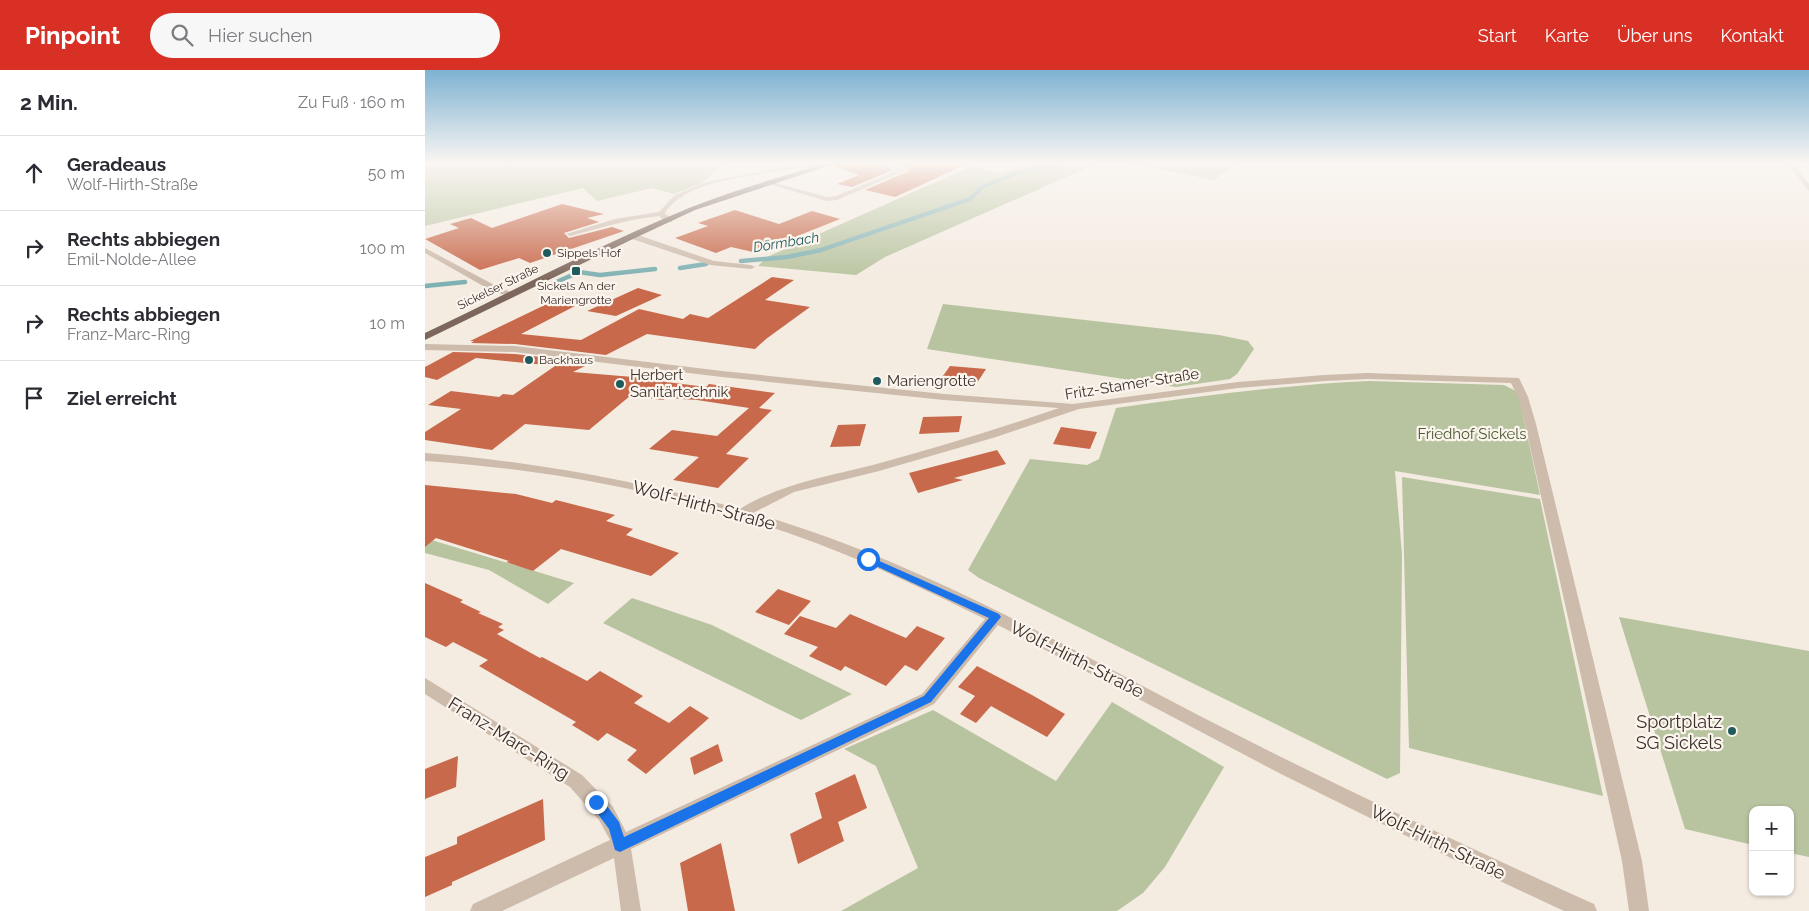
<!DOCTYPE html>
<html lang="de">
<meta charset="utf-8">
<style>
:root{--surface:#fff;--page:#f7f7f7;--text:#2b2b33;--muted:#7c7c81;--line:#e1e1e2;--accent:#d93025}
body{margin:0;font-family:Raleway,sans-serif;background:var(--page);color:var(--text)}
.controls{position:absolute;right:15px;bottom:15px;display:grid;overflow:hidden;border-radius:10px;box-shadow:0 1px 4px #0004}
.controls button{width:45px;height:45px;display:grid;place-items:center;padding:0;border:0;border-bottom:1px solid var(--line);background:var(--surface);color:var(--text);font:25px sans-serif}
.stop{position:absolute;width:15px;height:15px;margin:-11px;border:4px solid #1a73e8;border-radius:50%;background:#fff}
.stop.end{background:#1a73e8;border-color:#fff;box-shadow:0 1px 5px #0008}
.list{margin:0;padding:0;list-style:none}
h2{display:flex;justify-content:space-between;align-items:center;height:65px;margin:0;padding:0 20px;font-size:21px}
h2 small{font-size:16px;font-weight:400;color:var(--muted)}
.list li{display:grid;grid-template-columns:32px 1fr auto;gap:15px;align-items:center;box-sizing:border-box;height:75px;padding:0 20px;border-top:1px solid var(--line)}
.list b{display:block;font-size:19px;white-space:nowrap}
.list p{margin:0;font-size:16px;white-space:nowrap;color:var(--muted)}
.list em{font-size:16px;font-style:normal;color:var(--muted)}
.icon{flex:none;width:28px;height:28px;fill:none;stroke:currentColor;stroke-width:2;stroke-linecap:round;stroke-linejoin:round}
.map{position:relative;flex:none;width:1384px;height:841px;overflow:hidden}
header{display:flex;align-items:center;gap:30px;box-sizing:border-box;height:70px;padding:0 25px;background:var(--accent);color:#fff}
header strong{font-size:24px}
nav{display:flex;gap:28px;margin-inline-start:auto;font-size:18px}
.search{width:350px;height:45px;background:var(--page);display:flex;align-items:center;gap:12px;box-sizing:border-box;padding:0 18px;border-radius:28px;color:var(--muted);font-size:19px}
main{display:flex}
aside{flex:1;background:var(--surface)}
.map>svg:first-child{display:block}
</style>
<header>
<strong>Pinpoint</strong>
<div class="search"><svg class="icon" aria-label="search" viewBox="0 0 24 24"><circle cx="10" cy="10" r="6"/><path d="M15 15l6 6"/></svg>Hier suchen</div>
<nav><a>Start</a><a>Karte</a><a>Über uns</a><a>Kontakt</a></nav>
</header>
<main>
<aside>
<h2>2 Min.<small>Zu Fuß · 160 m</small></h2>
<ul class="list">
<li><svg class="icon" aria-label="ahead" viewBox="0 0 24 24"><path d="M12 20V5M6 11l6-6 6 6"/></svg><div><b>Geradeaus</b><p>Wolf-Hirth-Straße</p></div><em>50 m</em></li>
<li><svg class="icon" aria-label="right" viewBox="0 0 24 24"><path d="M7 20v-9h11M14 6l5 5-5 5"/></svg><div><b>Rechts abbiegen</b><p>Emil-Nolde-Allee</p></div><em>100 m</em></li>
<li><svg class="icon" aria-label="right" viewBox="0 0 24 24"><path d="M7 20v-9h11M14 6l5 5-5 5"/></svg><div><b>Rechts abbiegen</b><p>Franz-Marc-Ring</p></div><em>10 m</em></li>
<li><svg class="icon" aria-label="arrive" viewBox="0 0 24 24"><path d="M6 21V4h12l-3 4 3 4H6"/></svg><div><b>Ziel erreicht</b></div></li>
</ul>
</aside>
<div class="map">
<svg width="1384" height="841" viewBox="0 0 1384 841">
<rect width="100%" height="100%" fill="#f4ebe1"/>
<!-- green -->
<path fill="#b8c4a0" d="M 0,93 L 299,93 L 277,113 L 249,124 L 227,118 L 172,131 L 158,118 L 0,156 Z
M 613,93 L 673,93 L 460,187 L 431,205 L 333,196 L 342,187 L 547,96 L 575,103 Z
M 704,93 L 813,93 L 789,110 Z
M 518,234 L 794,265 L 823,271 L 829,279 L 812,304 L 805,309 L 751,317 L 502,279 Z
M 944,311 L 1079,315 L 1093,322 L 1115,425 L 970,401 L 977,484 L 975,703 L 962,709 L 554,508 L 543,500 L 605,389 L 662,395 L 674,389 L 691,338 C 775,326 859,315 944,311 Z
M 977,407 L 1115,429 L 1178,726 L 984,678 Z
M 0,468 L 149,513 L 123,534 L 64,500 L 0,483 Z
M 207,528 L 287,555 L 427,624 L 376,650 L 178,553 Z
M 1194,547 L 1384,581 L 1384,787 L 1365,783 L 1365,740 L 1328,740 L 1328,775 L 1260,759 Z
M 687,632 L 799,697 L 740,797 L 718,823 L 692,841 L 416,841 L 493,798 L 451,696 L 419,679 L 508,640 L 631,711 Z"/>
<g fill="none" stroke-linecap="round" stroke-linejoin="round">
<!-- stream-far1 -->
<path stroke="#7fb0b2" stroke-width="4" d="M 393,181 L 545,129 L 557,117 L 592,103 L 632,93"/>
<!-- stream -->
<path stroke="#7fb0b2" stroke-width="4.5" d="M 316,191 L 362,187 L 396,180
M 255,198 L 281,194
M 0,216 L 40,212
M 118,218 L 154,202 L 175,205 L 230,199"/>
</g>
<!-- building -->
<path fill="#c8694b" d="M 414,93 L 452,93 L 468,100 L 427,117 L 412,114 L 434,105 L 408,96 Z
M 470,93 L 544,93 L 470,127 L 440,120 L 484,101 L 483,98 Z
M 137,134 L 179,144 L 162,148 L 174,152 L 139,163 L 144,168 L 187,157 L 199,161 L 105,193 L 94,188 L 55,200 L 0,169 L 34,158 L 25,154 L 46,148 L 67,158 Z
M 310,140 L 354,154 L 387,141 L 415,149 L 345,177 L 344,175 L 328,182 L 306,177 L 291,183 L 250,168 L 283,156 L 273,153 Z
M 347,207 L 369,210 L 340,230 L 385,237 L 341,269 L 330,279 L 222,264 L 181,285 L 90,274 L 46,273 L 49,271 L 45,271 L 126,232 L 150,236 L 96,264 L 156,270 L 214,239 L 258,249 L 265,244 L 283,248 Z
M 213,218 L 237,225 L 191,246 L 162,241 Z
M 28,282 L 90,284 L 166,293 L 148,302 L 220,308 L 218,309 L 281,317 L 284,314 L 350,323 L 334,338 L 347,340 L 301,384 L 324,388 L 293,418 L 248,410 L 274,387 L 224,379 L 247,360 L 292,366 L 324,338 L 272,330 L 241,328 L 238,330 L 205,326 L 164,360 L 100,354 L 67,380 L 0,370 L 0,362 L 36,339 L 3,335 L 26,321 L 74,327 L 78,324 L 88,325 L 130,296 L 51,288 L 12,310 L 0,307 L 0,297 Z
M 525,296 L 561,299 L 550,316 L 525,316 L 525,314 L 513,313 Z
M 537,346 L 534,362 L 494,364 L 498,347 Z
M 441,354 L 435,376 L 405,377 L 413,355 Z
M 636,357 L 672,362 L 665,379 L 628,374 Z
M 572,380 L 581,394 L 529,408 L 538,410 L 493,423 L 484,403 Z
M 0,415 L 91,424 L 127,433 L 131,430 L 190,445 L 181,451 L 208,459 L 201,465 L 254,483 L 226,506 L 136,479 L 108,501 L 81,492 L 84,491 L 11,468 L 0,477 Z
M 0,513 L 38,530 L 35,532 L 56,542 L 53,543 L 78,554 L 73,557 L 79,560 L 72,564 L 115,588 L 117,587 L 162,611 L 175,601 L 218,626 L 209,633 L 244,653 L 265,636 L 284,648 L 221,704 L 202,690 L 212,680 L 182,663 L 173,671 L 147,655 L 151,652 L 54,596 L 63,590 L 28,572 L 21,577 L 0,567 Z
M 353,519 L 386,531 L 364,555 L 330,542 Z
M 425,544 L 481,568 L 492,556 L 520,568 L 492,601 L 480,595 L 461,616 L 420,596 L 416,601 L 384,586 L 393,577 L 359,564 L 375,546 L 411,558 Z
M 552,596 L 607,625 L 640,644 L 622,667 L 566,636 L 551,653 L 535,644 L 550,626 L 533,617 Z
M 293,674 L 298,691 L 269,705 L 265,688 Z
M 33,686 L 31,717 L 0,729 L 0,699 Z
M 430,704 L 442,738 L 413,752 L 419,771 L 373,794 L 365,764 L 397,748 L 390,723 Z
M 118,729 L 120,770 L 27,812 L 27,815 L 0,827 L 0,787 L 32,774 L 32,767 Z
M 296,773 L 310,841 L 263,841 L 255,793 Z"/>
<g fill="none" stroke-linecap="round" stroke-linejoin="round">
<!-- minor -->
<path fill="#cdbbac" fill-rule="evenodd" d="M 381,93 L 398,93 C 389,97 377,98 368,99 C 330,106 266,108 241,141 L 240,144 L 247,148 L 247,152 L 241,152 L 234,146 C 204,149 175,158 145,166 L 141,164 L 190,149 L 234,142 L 250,125 L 281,112 Z
M 454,93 L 464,93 L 482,100 L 412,130 L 402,131 L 340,113 L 343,111 L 402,127 L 411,126 L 473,100 Z
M 1362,93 L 1368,93 L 1384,114 L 1384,121 Z
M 204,164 L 210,164 L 289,191 L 326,195 L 330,197 L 326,199 L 285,195 L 204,168 Z
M 0,178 L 73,217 L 91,224 L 87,227 L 67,221 L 0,183 Z
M 0,274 L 90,276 L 297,301 L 519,324 L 648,334 L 813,312 L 899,305 L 942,303 L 1094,308 L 1103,327 L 1111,354 L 1217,791 L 1224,841 L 1204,841 L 1197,791 L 1100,354 L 1093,327 L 1086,313 L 942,309 L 899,311 L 813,318 L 654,339 L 571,367 L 454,401 L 369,422 L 328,443 C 485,488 629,570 773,645 C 903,712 1036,774 1169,834 L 1172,841 L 1139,841 L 1026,788 L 856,704 L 573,555 L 509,634 L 206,779 L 216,841 L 196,841 L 189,788 L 77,841 L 45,841 L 48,834 L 185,770 L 174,750 L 145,717 L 0,624 L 0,608 L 157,705 L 188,737 L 201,762 L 497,624 L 560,549 C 505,522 449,495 391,473 C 266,426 133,400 0,391 L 0,383 C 107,391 211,411 315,439 C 358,413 400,407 448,395 C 511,378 573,359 634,338 L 519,330 L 297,307 L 90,282 L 0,280 Z"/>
<!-- major -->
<path fill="#7d675c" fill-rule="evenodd" d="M 401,93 L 412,93 L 270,140 L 210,168 L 0,270 L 0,263 C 88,221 174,175 264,138 C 309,120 356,107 401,93 Z"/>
</g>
<!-- sky -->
<linearGradient id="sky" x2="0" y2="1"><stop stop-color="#7eb2d2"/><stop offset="0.44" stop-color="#faf6f2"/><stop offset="1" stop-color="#faf6f2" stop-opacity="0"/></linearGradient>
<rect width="1384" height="211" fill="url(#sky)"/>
<!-- route -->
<path fill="#1a73e8" d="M 443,486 L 574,544 L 576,547 L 506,632 L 199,780 L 195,782 L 190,780 L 184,759 L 167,736 L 165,732 L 167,728 L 171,726 L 176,728 L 194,752 L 199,767 L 499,626 L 564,548 L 440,491 L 440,487 Z"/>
<!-- markers -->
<g fill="#1f5a5e" stroke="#fbf5ee" stroke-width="2">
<circle cx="122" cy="183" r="5"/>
<rect x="146" y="196" width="10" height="10" rx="2.5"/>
<circle cx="104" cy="290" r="5"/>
<circle cx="452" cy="311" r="5"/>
<circle cx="195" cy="314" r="5"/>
<circle cx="1307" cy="661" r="5"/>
</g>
<g text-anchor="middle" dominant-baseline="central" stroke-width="4.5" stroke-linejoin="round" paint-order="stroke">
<!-- far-poi labels -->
<g font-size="12" fill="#3b302b" stroke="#fbf5ee" text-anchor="start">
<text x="132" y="183">Sippels Hof</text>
<text x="151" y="216" text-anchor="middle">Sickels An der<tspan x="151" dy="14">Mariengrotte</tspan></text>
<text x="114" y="290">Backhaus</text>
</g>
<!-- far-street labels -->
<g font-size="12" fill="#3b302b" stroke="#fbf5ee">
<text transform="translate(73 217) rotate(-26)">Sickelser Straße</text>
</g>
<!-- far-water labels -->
<g font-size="14" font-style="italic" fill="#1f5a5e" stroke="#fbf5ee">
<text transform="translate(361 172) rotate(-9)">Dörmbach</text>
</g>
<!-- poi labels -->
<g font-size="15" fill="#3b302b" stroke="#fbf5ee" text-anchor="start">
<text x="205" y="305">Herbert<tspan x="205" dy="17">Sanitärtechnik</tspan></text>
<text x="462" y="311">Mariengrotte</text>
</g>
<!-- street labels -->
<g font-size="15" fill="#3b302b" stroke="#fbf5ee">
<text transform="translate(707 314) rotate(-9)">Fritz-Stamer-Straße</text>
</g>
<!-- park labels -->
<g font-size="15" fill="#4a5a2e" stroke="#fbf5ee">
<text x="1047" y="364">Friedhof Sickels</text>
</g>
<!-- near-street labels -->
<g font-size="18" fill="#3b302b" stroke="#fbf5ee">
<text transform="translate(279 435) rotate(15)">Wolf-Hirth-Straße</text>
<text transform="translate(652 589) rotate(27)">Wolf-Hirth-Straße</text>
<text transform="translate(84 668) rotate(32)">Franz-Marc-Ring</text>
<text transform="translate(1013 772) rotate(26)">Wolf-Hirth-Straße</text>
</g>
<!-- near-poi labels -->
<g font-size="18" fill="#3b302b" stroke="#fbf5ee" text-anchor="end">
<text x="1297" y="651">Sportplatz<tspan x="1297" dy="21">SG Sickels</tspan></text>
</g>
</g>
</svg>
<div class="controls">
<button>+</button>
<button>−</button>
</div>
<div class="stop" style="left:443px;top:489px"></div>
<div class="stop end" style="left:171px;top:732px"></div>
</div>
</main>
